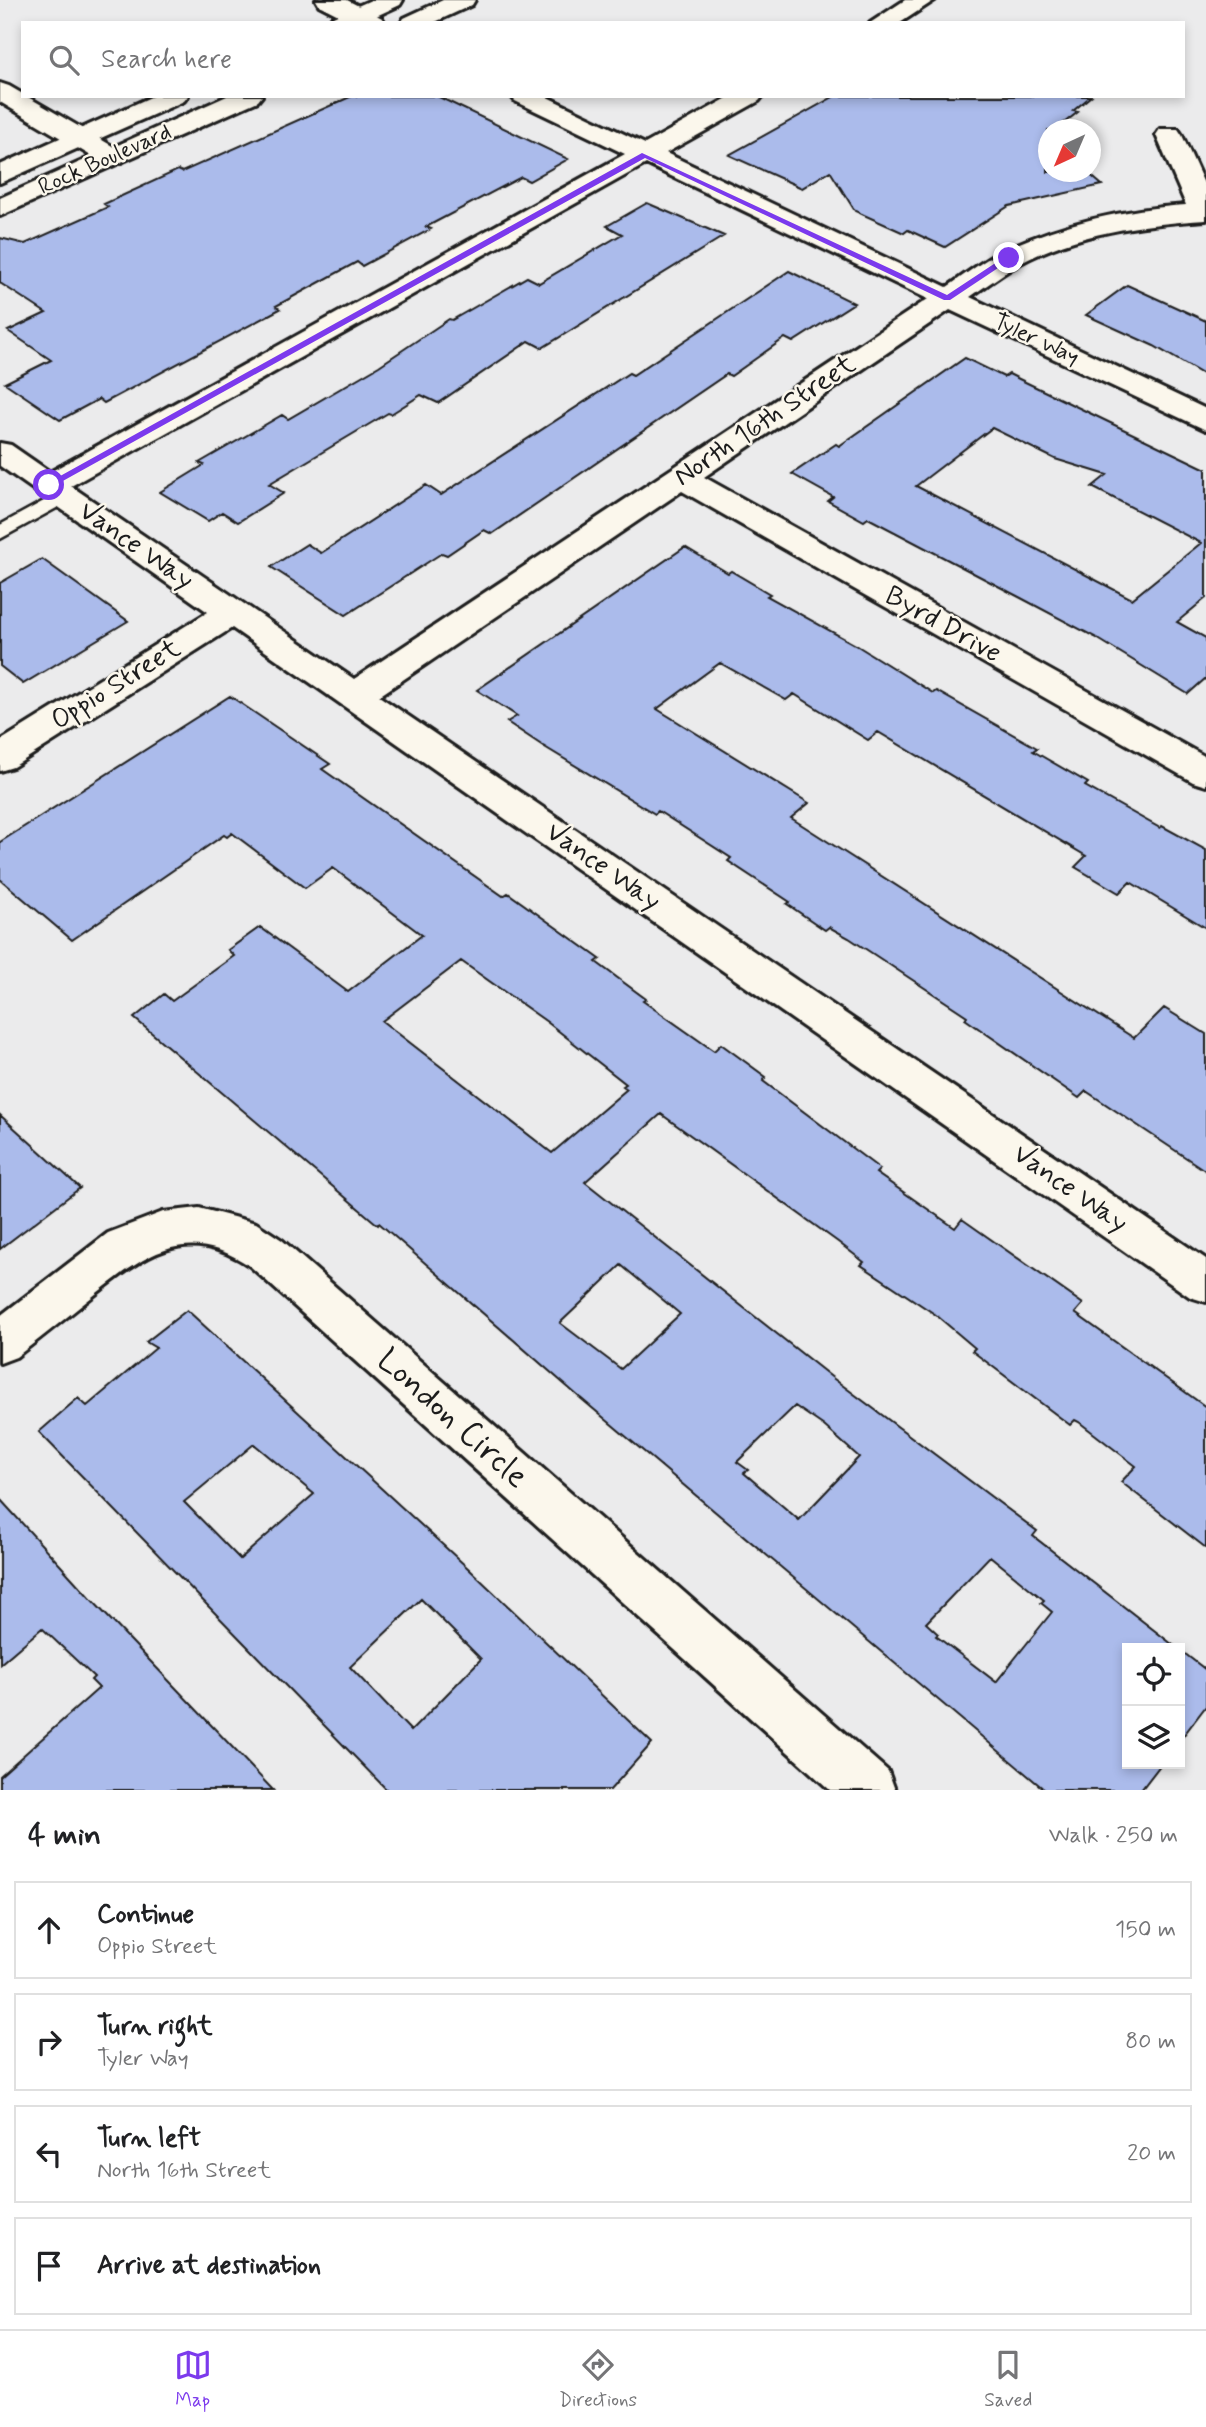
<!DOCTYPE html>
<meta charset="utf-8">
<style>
:root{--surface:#fff;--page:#f6f6f6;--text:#202124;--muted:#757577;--line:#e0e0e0;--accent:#7c3aed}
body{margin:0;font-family:Mynerve,sans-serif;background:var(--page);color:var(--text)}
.controls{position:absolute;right:21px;bottom:21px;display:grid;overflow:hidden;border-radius:0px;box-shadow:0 4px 10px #0003}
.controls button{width:63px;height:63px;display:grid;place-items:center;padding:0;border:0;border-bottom:2px solid var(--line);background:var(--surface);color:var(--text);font:35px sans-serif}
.compass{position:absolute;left:1038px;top:119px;width:63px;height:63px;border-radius:50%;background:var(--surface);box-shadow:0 4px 10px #0003;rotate:224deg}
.stop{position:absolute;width:21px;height:21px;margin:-16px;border:5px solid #7c3aed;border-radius:50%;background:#fff}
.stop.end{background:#7c3aed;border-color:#fff;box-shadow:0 2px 7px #0008}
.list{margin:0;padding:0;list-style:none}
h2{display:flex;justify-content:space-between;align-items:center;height:91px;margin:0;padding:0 28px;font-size:30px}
h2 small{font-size:23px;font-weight:400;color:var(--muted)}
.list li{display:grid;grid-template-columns:46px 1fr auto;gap:21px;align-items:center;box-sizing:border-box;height:98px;margin:0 14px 14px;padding:0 14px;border:2px solid var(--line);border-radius:0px}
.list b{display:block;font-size:26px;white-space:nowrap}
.list p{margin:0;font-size:23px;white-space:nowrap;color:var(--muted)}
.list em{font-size:23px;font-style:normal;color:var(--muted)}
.icon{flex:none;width:38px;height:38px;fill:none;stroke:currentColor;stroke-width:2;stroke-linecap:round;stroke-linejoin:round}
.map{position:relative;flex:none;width:1206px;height:1790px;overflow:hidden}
.search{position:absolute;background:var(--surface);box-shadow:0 4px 10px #0003;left:21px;right:21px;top:21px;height:77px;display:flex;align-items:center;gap:18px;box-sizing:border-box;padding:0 24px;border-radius:0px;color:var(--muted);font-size:26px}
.sheet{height:539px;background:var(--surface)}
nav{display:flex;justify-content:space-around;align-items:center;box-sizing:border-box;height:98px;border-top:2px solid var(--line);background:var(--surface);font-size:19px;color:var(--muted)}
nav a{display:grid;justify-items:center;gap:4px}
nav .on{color:var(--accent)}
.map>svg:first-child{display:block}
</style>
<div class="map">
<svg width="1206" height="1790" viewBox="0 0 1206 1790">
<rect width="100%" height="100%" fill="#ebebec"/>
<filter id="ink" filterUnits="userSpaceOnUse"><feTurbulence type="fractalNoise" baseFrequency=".0143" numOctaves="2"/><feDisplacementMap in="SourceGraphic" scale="14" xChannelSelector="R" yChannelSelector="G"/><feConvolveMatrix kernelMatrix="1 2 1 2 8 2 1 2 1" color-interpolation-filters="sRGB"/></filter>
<g filter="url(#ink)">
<!-- building -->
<path fill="#abbbeb" stroke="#1c1c1c" stroke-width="2" fill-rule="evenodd" d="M 352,96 L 437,96 L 568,159 L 529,181 L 521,177 L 426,227 L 431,229 L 362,266 L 357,262 L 276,306 L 280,309 L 104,403 L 99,399 L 60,420 L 5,383 L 51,360 L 8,331 L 46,313 L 0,283 L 0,238 L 25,244 L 108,207 L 104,204 L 178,170 L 182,172 Z
M 835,96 L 1091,96 L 1073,111 L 1078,112 L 1055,130 L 1048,130 L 1048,172 L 1087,172 L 1102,185 L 1009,206 L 945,247 L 908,230 L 904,233 L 855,211 L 830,171 L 802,188 L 729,155 Z
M 647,203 L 724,236 L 542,348 L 529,341 L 438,403 L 421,395 L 391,414 L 388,413 L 269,484 L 284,493 L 238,522 L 222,512 L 208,521 L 160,492 L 204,465 L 199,463 L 282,415 L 288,419 L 379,366 L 449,319 L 452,320 L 527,277 L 539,283 L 622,234 L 607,226 Z
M 789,271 L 854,303 L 793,342 L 785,338 L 731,376 L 727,374 L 492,534 L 484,530 L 447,555 L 442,553 L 346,615 L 271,567 L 307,544 L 321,553 L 426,485 L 441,495 L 629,373 L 633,375 Z
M 1127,285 L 1206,321 L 1206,376 L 1154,346 L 1086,315 Z
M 965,358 L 1004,377 L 1009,374 L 1019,379 L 1206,469 L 1206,598 L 1177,622 L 1206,638 L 1206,678 L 1188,694 L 1095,637 L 1021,598 L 868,518 L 864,521 L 828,501 L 833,497 L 792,474 L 836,444 L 839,446 ZM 992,428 L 1055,459 L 1107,475 L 1092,487 L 1201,543 L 1132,599 L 916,486 Z
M 685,547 L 728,573 L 731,571 L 770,594 L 767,596 L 856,645 L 933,693 L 936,691 L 1037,748 L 1033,751 L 1088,783 L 1085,786 L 1160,828 L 1162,826 L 1206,850 L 1206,928 L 1130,882 L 1119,893 L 1075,867 L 1086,856 L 878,732 L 868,740 L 794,694 L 786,700 L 720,663 L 657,709 L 809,803 L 791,818 L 1134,1038 L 1164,1008 L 1206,1034 L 1206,1171 L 1086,1091 L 1079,1098 L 965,1019 L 967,1016 L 849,938 L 829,927 L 825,930 L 787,904 L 790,902 L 728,861 L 731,858 L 658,811 L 655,814 L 543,746 L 507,722 L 517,716 L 477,690 Z
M 42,559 L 128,621 L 23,684 L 0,666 L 0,583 Z
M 230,696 L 330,764 L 322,769 L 503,896 L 508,893 L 600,959 L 596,962 L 646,999 L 643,1001 L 714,1051 L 721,1044 L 766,1077 L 763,1081 L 880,1169 L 876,1173 L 955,1228 L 962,1219 L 1083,1304 L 1075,1313 L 1206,1407 L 1206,1548 L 1121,1482 L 1136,1466 L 1079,1422 L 1075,1420 L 1070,1425 L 972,1351 L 975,1348 L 936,1315 L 861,1265 L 864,1262 L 838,1242 L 661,1114 L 585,1182 L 834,1379 L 1037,1531 L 1033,1536 L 1177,1648 L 1127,1648 L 1127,1764 L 1161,1764 L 1141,1790 L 1045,1790 L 578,1396 L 379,1223 L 378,1225 L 358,1208 L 134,1018 L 164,994 L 172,1001 L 234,956 L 228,950 L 260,927 L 348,992 L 422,935 L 333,868 L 305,888 L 232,833 L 227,837 L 224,835 L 72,940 L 0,879 L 0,842 ZM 461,961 L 547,1022 L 626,1084 L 623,1086 L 627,1089 L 552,1153 L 382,1021 ZM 621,1265 L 680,1314 L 621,1369 L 560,1323 ZM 795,1406 L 824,1426 L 859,1457 L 799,1520 L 744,1473 L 748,1470 L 737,1462 ZM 990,1556 L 1044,1600 L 1041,1603 L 1052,1612 L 996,1682 L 936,1636 L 938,1634 L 926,1623 Z
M 0,1115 L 80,1188 L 0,1249 Z
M 187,1310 L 469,1569 L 652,1743 L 610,1790 L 387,1790 L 39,1432 L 78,1398 L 87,1406 L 156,1348 L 146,1342 ZM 254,1444 L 314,1494 L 240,1559 L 184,1502 ZM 421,1599 L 481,1659 L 411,1731 L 350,1667 Z
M 0,1499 L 91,1599 L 273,1790 L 0,1790 L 0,1776 L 99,1688 L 91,1680 L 94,1677 L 42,1628 L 0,1664 Z
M 1180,1650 L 1206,1670 L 1206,1706 L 1180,1740 Z"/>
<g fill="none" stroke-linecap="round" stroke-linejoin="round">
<defs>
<path id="lane" d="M 64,490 L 71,492 L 73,496 L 71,500 L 0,539 L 0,525 Z"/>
<path id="street" d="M 316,0 L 347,0 L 382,18 L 385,23 L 354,23 L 319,5 Z
M 905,0 L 935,0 L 900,23 L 870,23 Z
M 0,83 L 9,86 L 121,151 L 125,157 L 121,163 L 103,163 L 0,102 Z
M 511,96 L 545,96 L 645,144 L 731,96 L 763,96 L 759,101 L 666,153 L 947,287 C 965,275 983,260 1002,251 C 1058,224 1124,209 1186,205 L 1156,135 L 1160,129 L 1178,129 L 1182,135 L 1206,188 L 1206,220 C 1143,224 1075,233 1019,264 C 1002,274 986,286 970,297 L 1206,409 L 1206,430 L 950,310 L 704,477 L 1206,757 L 1206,786 L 1193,782 L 682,491 L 379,696 L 1206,1259 L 1206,1302 L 1190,1297 L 232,628 L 13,767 L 0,771 L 0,741 L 208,612 L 0,466 L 0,443 L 11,445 L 50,472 L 625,154 L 515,101 ZM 646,164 L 928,299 L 354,679 L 71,486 Z
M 199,1208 L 256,1223 L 282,1240 L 888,1771 L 895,1790 L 830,1790 L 250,1266 C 185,1223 145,1255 92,1297 C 67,1317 42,1337 16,1357 L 0,1363 L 0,1316 L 108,1233 L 163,1212 Z"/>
<path id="secondary" d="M 371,0 L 403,0 L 400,5 L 361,23 L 328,23 L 331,18 Z
M 443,0 L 475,0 L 472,5 L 433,23 L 401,23 L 404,18 Z
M 153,96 L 188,96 L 184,101 L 0,183 L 0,165 Z
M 227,96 L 262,96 L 258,101 L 0,216 L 0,198 Z"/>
</defs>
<!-- lane casing -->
<use href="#lane" stroke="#1c1c1c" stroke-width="5"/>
<!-- street casing -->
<use href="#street" stroke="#1c1c1c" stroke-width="6"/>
<!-- secondary casing -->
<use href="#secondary" stroke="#1c1c1c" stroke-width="6"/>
<!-- lane -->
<use href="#lane" fill="#fbf7ec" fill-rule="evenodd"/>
<!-- street -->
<use href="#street" fill="#fbf7ec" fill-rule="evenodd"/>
<!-- secondary -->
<use href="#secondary" fill="#fbf7ec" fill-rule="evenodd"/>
</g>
</g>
<!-- route -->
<path fill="#7c3aed" d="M 642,153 L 947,295 L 1006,256 L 1013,258 L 950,300 L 944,300 L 645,158 L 52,487 L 44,485 Z"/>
<g text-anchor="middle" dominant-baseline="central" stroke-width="5" stroke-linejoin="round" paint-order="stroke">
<!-- far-street labels -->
<g font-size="23" fill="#1c1c1c" stroke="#fbf7ec">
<text transform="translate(105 160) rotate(-24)">Rock Boulevard</text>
<text transform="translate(1036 340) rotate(25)">Tyler Way</text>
</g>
<!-- street labels -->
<g font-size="28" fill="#1c1c1c" stroke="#fbf7ec">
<text transform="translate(765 421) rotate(-34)">North 16th Street</text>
<text transform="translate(136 546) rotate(35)">Vance Way</text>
<text transform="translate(943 625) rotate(29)">Byrd Drive</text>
<text transform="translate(116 685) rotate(-32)">Oppio Street</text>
<text transform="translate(603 867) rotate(35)">Vance Way</text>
<text transform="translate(1070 1189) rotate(35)">Vance Way</text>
</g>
<!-- near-street labels -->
<g font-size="33" fill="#1c1c1c" stroke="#fbf7ec">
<text transform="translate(452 1419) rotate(42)">London Circle</text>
</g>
</g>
</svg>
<div class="controls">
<button><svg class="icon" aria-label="locate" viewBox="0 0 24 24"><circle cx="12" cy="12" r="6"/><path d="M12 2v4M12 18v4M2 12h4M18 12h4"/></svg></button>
<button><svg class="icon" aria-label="layers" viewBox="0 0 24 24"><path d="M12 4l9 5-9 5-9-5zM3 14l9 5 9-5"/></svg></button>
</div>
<svg class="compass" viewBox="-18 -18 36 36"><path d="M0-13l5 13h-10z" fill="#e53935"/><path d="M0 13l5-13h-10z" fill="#757577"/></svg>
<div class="stop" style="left:49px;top:485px"></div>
<div class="stop end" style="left:1009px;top:258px"></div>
<div class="search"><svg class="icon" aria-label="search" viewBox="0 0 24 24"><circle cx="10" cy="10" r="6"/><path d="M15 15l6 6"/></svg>Search here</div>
</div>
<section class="sheet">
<h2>4 min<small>Walk · 250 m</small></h2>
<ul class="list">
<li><svg class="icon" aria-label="ahead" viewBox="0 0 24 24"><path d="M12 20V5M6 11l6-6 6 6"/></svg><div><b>Continue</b><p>Oppio Street</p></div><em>150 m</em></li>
<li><svg class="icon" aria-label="right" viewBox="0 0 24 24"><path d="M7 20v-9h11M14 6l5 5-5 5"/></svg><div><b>Turn right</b><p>Tyler Way</p></div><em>80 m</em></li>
<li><svg class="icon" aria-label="left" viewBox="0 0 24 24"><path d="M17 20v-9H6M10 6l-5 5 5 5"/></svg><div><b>Turn left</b><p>North 16th Street</p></div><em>20 m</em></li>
<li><svg class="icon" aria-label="arrive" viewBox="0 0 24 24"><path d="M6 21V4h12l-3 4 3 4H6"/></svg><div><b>Arrive at destination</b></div></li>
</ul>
</section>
<nav>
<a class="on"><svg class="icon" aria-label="map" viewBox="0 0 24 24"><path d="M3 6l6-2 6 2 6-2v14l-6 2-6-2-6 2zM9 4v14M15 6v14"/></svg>Map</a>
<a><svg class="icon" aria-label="directions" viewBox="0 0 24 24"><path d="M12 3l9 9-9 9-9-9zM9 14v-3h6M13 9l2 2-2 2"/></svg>Directions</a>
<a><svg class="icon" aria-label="saved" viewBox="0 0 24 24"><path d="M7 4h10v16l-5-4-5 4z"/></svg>Saved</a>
</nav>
